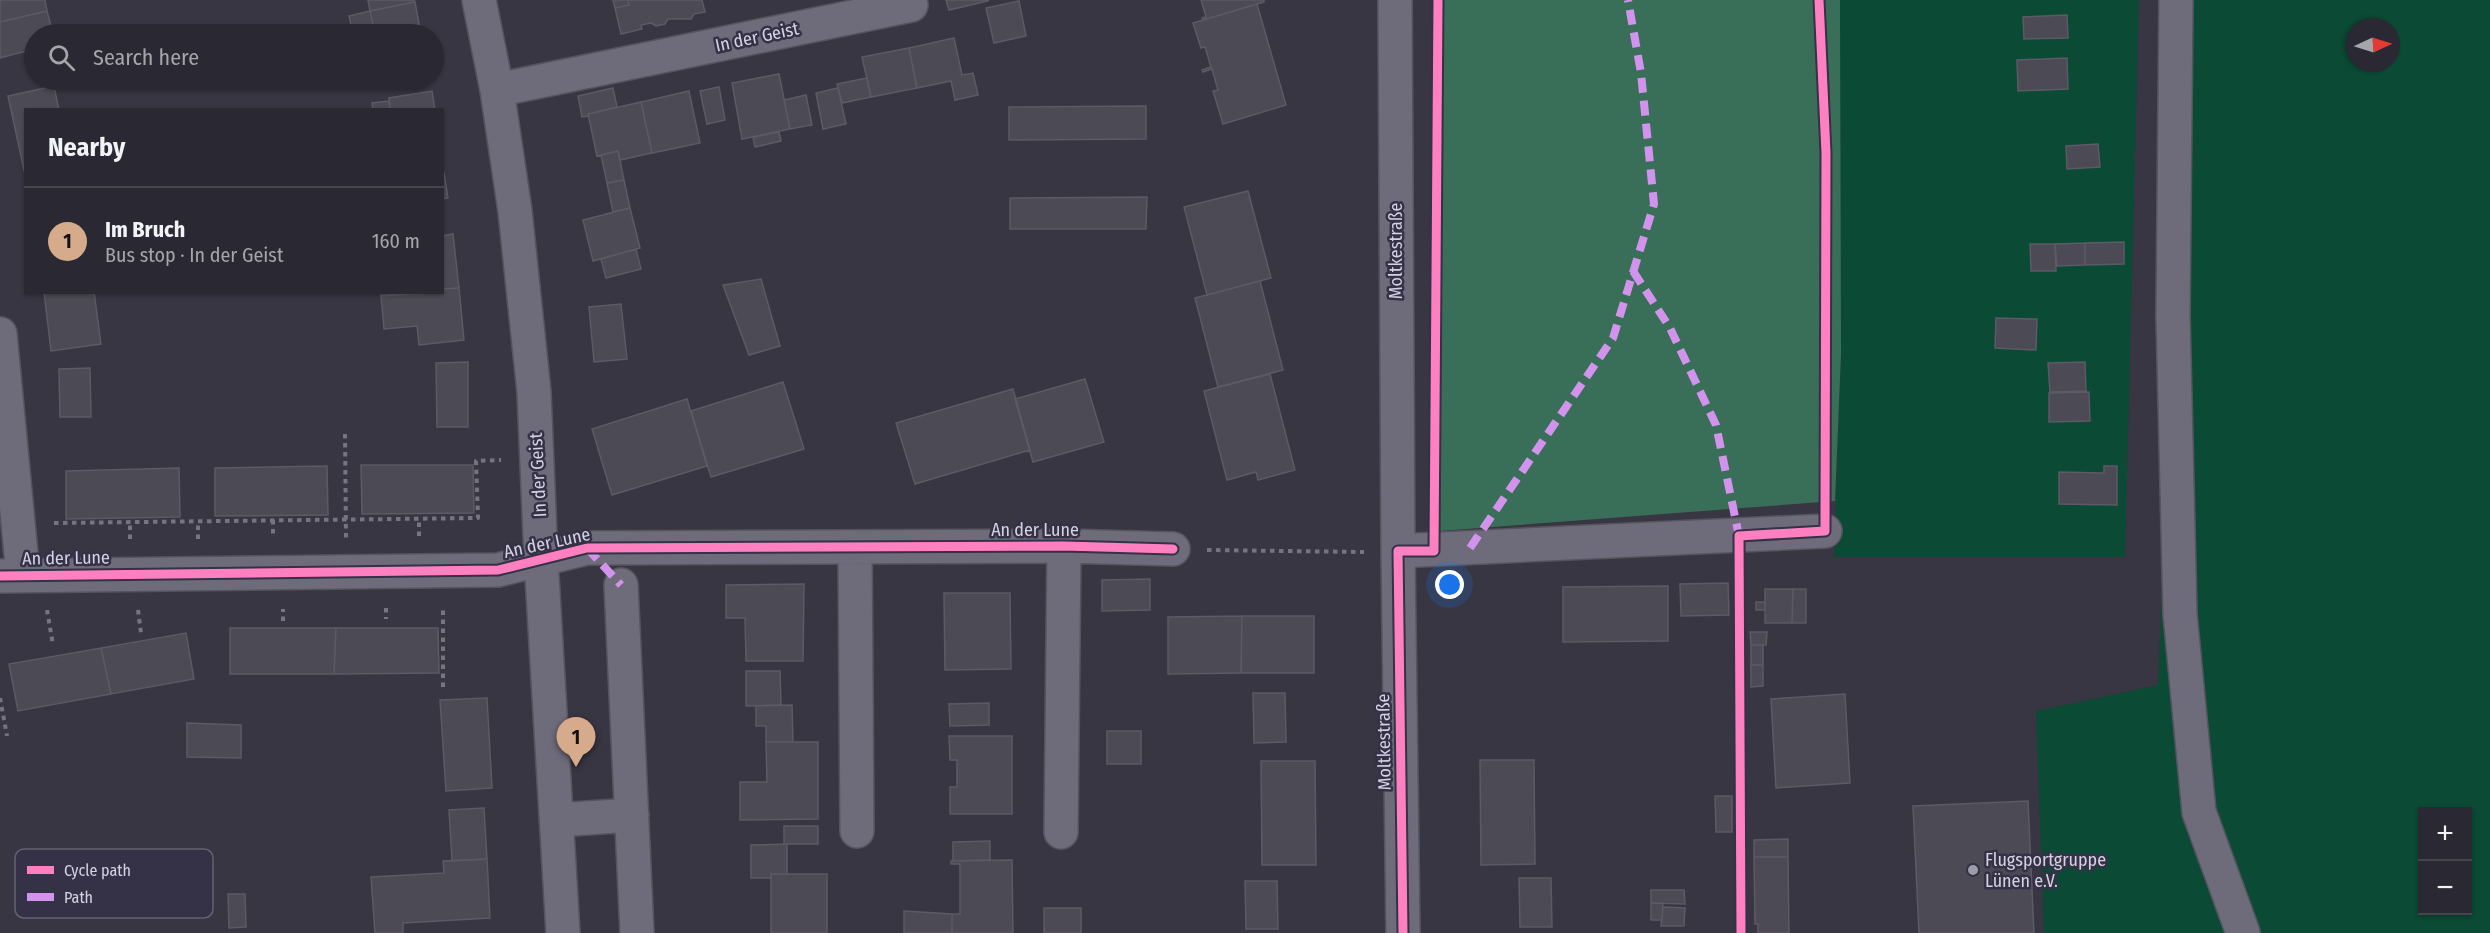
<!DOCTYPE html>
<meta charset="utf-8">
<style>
:root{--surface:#2a2832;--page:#36343e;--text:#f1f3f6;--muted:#a5a6ac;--line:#46444d;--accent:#d6ab8b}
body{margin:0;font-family:"Fira Sans Condensed",sans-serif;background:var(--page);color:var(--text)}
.controls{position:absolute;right:18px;bottom:18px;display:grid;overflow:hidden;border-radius:0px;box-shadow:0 2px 4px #0004}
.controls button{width:54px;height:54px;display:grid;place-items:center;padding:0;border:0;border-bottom:2px solid var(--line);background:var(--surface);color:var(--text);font:30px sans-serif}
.compass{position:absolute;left:2346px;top:18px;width:54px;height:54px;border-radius:50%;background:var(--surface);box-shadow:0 2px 4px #0004;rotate:86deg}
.you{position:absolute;left:1450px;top:585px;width:21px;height:21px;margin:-15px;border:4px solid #fff;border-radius:50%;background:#1a73e8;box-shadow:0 0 0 9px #1a73e833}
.badge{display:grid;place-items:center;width:39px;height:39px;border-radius:50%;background:var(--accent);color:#111;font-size:20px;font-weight:700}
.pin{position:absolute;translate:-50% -50px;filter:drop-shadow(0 2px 3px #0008)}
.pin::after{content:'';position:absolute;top:32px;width:21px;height:18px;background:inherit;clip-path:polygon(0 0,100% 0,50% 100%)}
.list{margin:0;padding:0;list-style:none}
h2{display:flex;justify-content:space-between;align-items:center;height:78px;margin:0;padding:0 24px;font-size:26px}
h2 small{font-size:20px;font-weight:400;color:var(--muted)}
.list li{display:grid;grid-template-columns:39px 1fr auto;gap:18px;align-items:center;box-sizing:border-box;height:108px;padding:0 24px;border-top:2px solid var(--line)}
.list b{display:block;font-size:22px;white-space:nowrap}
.list p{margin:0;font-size:20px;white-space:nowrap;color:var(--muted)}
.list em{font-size:20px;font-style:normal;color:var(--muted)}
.icon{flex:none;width:33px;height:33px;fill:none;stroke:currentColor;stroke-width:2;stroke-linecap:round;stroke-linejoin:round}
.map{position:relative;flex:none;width:2490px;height:933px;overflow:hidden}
.search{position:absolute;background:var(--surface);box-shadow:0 2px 4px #0004;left:24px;top:24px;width:420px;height:66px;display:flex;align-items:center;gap:15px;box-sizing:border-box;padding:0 21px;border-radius:33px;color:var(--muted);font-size:22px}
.panel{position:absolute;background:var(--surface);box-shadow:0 2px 4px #0004;left:24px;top:108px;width:420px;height:186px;border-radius:0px}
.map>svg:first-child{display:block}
</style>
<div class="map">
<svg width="2490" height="933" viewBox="0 0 2490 933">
<rect width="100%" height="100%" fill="#383642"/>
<!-- green -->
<path fill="#0b4a34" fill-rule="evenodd" d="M 1840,0 L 2139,0 L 2125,557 L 1834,557 L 1841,354 Z
M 2187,0 L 2490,0 L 2490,933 L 2044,933 L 2036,711 L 2158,685 ZM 2355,27 L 2391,27 L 2391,63 L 2355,63 ZM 2422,812 L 2468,812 L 2468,910 L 2422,910 Z"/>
<!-- forest -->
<path fill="#396f58" d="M 1437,0 L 1840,0 L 1841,354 L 1835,501 L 1439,531 Z"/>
<!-- building -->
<path fill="#4c4a54" stroke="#5c5a65" stroke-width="1.5" d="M 0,0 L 45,0 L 47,11 L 0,22 Z
M 368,0 L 414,0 L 415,2 L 370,11 Z
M 613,0 L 628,0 L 629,5 L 615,8 Z
M 628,0 L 702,0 L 705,12 L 694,14 L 691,19 L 668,19 L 665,24 L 656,26 L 651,23 L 641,25 L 642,29 L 621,34 L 615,8 L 629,5 Z
M 946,0 L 988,0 L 988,1 L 949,10 Z
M 1201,0 L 1264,0 L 1264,2 L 1203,20 L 1202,18 L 1206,17 Z
M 1019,1 L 1026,36 L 994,43 L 986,8 Z
M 415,2 L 420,29 L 394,34 L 375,34 L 370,11 Z
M 1257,4 L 1286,105 L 1223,124 L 1213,91 L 1218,90 L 1212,69 L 1203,72 L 1202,70 L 1211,67 L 1205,47 L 1201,48 L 1193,23 Z
M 47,11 L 53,34 L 34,34 L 34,49 L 0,58 L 0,22 Z
M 370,11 L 375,34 L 353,34 L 349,16 Z
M 2067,15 L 2068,38 L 2024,39 L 2023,17 Z
M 420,29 L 422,34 L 394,34 Z
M 954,38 L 962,75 L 973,73 L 978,95 L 955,100 L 951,81 L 917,88 L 909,48 Z
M 909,48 L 917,88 L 871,97 L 862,57 Z
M 2067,58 L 2068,89 L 2018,91 L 2017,60 Z
M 779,74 L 790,129 L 742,139 L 732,83 Z
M 867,78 L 871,97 L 842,103 L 837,84 Z
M 54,86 L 59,110 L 26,110 L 26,179 L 8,96 Z
M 719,87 L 725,120 L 707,124 L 700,91 Z
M 613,88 L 617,107 L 588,114 L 588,116 L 582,117 L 578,96 Z
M 838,88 L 846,124 L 823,129 L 816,93 Z
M 432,91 L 435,110 L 390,110 L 389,98 Z
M 689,91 L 700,143 L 652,153 L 641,102 Z
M 806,95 L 812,125 L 790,129 L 784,100 Z
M 389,101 L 390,110 L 373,110 L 372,103 Z
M 641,102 L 652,153 L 620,160 L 618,151 L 597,156 L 588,114 Z
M 1146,106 L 1146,139 L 1009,140 L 1009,107 Z
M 779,132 L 781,141 L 755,147 L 753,137 Z
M 2098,144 L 2100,167 L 2067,169 L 2066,146 Z
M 618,151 L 624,180 L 607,183 L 601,155 Z
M 444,173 L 448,198 L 442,199 L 442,174 Z
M 624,180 L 630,208 L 613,212 L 607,183 Z
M 1248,191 L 1271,278 L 1207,295 L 1184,207 Z
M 1147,197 L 1146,229 L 1010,229 L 1010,198 Z
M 630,208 L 640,248 L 593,261 L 583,220 Z
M 453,234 L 459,288 L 442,289 L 442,236 Z
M 2124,242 L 2124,264 L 2085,265 L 2085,243 Z
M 2085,243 L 2085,265 L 2057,266 L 2055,244 Z
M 2030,244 L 2055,244 L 2056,271 L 2031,271 Z
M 636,249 L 641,269 L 606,278 L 601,259 Z
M 761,279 L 780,346 L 749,355 L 723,285 Z
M 1260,281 L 1283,370 L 1218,387 L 1195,298 Z
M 459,288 L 464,340 L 419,345 L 417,326 L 384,329 L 381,296 L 442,292 L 442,289 Z
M 44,292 L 94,292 L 101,344 L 51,351 Z
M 380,292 L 414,292 L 381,296 Z
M 621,304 L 627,359 L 594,362 L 589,307 Z
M 1996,318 L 2037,319 L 2036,350 L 1995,348 Z
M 468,362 L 468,427 L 437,427 L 436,363 Z
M 2085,362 L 2086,391 L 2050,392 L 2048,363 Z
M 90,368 L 91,417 L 60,417 L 59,369 Z
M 1270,374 L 1295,470 L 1258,480 L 1256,472 L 1227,480 L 1204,391 Z
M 1085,379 L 1104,442 L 1033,462 L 1015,399 Z
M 783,382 L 804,449 L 711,477 L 691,411 Z
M 1013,389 L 1030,450 L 915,484 L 896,423 Z
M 2089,392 L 2090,421 L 2049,422 L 2049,393 Z
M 687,399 L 707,466 L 612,495 L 592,429 Z
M 361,465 L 473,465 L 474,513 L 362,514 Z
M 327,466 L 328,515 L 215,516 L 215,468 Z
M 2104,466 L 2117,466 L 2117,505 L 2059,504 L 2059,472 L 2104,473 Z
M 179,468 L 180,517 L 66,519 L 66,471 Z
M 1150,579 L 1150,610 L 1102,611 L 1102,580 Z
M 1728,583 L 1729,615 L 1681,616 L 1680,584 Z
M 804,584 L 803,661 L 746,661 L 745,618 L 726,618 L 726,585 Z
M 1668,586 L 1668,641 L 1563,642 L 1563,587 Z
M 1765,589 L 1793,589 L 1792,623 L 1765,623 Z
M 1793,589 L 1806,589 L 1806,623 L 1792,623 Z
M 944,593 L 1010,593 L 1011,669 L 945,670 Z
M 1756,602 L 1765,602 L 1765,610 L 1756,610 Z
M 1242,616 L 1314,616 L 1314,673 L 1241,673 Z
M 1242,616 L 1241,673 L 1168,674 L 1168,617 Z
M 230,628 L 336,628 L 334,674 L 230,674 Z
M 336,628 L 438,628 L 439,673 L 334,674 Z
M 1750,632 L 1767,632 L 1766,645 L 1751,645 Z
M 186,633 L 194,679 L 111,694 L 101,648 Z
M 1751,645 L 1763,645 L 1763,665 L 1751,665 Z
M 101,648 L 111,694 L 18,711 L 9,664 Z
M 1751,665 L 1763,665 L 1763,686 L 1751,687 Z
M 746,671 L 780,671 L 781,705 L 746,706 Z
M 1253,693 L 1285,693 L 1286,742 L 1254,743 Z
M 1845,694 L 1850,783 L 1776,788 L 1771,699 Z
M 487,698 L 492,788 L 446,791 L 440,700 Z
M 989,703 L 989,725 L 950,726 L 949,704 Z
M 792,705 L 793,742 L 766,742 L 766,726 L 756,726 L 756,706 Z
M 187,723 L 241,725 L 241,758 L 187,757 Z
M 1107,731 L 1141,731 L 1141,764 L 1107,764 Z
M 949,736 L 1012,736 L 1012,814 L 950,814 L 950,787 L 957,787 L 957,760 L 950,760 Z
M 766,742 L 818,742 L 818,819 L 740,820 L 740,782 L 767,782 Z
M 1480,760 L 1534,760 L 1535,864 L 1481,865 Z
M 1261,761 L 1315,761 L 1316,865 L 1262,865 Z
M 1715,796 L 1732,796 L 1732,832 L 1716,832 Z
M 2028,801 L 2034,933 L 1919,933 L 1913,806 Z
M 484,808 L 487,859 L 452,861 L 449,810 Z
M 784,826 L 818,826 L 818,844 L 784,844 Z
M 1788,839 L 1788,857 L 1754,857 L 1754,840 Z
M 990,841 L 990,860 L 953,861 L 953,842 Z
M 787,844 L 787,874 L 771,874 L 771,878 L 751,878 L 751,845 Z
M 1754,857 L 1788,857 L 1789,933 L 1758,933 L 1758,924 L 1755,924 Z
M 487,859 L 490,918 L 403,923 L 403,933 L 375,933 L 371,877 L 444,873 L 443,861 Z
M 1012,860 L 1013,933 L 952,933 L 952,914 L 960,914 L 960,864 L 951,864 L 951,861 Z
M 771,874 L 827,874 L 827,933 L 771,933 Z
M 1519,878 L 1551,878 L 1552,927 L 1520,927 Z
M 1245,881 L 1277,881 L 1278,929 L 1246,929 Z
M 1651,890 L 1684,890 L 1685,904 L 1651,903 Z
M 228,894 L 245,894 L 246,927 L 229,928 Z
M 1651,903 L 1663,903 L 1662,920 L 1651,920 Z
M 1663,907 L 1685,908 L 1684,926 L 1661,926 Z
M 1044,908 L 1081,908 L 1081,933 L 1044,933 Z
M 904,911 L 952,914 L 952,933 L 904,933 Z"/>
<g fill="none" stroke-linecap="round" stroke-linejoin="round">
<defs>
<path id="minor" d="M 479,0 L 497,90 L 515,211 L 534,392 L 541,559 L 563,933
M 1395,0 L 1398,551 L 1403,933
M 2176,0 L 2173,316 L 2180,614 L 2199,812 L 2243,933
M 497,90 L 911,5
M 0,334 L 23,575
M 855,547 L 857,831
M 1398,551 L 1825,531
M 0,576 L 498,570 L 587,548 L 1064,546 L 1173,549
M 621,585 L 637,933
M 557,820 L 632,815
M 1061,832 L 1064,546"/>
</defs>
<!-- minor casing -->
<use href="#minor" stroke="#55535e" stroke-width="36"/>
<!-- path -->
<path stroke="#767480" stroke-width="4" stroke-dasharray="4.5 4.5" stroke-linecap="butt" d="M 345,434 L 346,538
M 273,520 L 273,538
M 54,523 L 478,518 L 476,461 L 501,460
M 419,536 L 419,518
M 130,539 L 130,522
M 198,539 L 198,521
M 1207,550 L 1364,552
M 386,608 L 386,619
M 47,610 L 53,645
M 138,610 L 141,633
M 283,621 L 283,609
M 443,687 L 443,607
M 0,698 L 7,736"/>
<!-- minor -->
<use href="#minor" stroke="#6e6c7a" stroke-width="33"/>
<!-- quiet -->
<path stroke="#d193ec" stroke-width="8" stroke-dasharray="15 8" stroke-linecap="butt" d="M 1633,271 L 1670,328 L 1716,425 L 1739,536
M 587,548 L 621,585
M 1470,548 L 1613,338 L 1654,204 L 1641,73 L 1628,0"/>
<defs>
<path id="cycleway" d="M 0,576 L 498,570 L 587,548 L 1064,546 L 1173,549
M 1403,933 L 1398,551 L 1434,551 L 1438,0
M 1741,933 L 1739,536 L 1825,531 L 1826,153 L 1819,0"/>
</defs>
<!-- cycleway casing -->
<use href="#cycleway" stroke="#353147" stroke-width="13"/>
<!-- cycleway -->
<use href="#cycleway" stroke="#ff80c0" stroke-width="9"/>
</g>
<!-- markers -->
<circle fill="#9d9ca9" stroke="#353147" stroke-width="2" cx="1973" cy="870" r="6"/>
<g text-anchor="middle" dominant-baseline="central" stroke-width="5" stroke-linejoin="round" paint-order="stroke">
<!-- street labels -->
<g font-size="18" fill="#d4d3e1" stroke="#353147">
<text transform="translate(757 37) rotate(-12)">In der Geist</text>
<text transform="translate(1396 251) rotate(-90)">Moltkestraße</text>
<text transform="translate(538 475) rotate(-93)">In der Geist</text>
<text x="1035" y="530">An der Lune</text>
<text transform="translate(547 543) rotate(-12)">An der Lune</text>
<text transform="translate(66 558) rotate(-1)">An der Lune</text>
<text transform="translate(1384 742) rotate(-91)">Moltkestraße</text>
</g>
<!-- poi labels -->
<g font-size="18" fill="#d4d3e1" stroke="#353147" text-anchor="start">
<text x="1985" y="860">Flugsportgruppe<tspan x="1985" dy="21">Lünen e.V.</tspan></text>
</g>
</g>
<!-- legend -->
<rect x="15" y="849" width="198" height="69" rx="9" fill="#353147" stroke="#656275" stroke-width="1.5"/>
<rect x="27" y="866" width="27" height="8" fill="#ff80c0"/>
<rect x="27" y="893" width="27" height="8" fill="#d193ec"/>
<g font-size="16" fill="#d4d3e1">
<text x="64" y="876">Cycle path</text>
<text x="64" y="903">Path</text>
</g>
</svg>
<div class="controls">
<button>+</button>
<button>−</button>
</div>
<svg class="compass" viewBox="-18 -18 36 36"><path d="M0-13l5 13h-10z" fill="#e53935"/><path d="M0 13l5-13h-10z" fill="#a5a6ac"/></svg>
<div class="you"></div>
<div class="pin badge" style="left:576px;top:767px">1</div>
<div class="search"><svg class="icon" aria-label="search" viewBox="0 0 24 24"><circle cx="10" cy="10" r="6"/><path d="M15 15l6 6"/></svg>Search here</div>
<section class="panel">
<h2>Nearby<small></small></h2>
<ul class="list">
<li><span class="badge">1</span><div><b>Im Bruch</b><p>Bus stop · In der Geist</p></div><em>160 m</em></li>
</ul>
</section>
</div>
